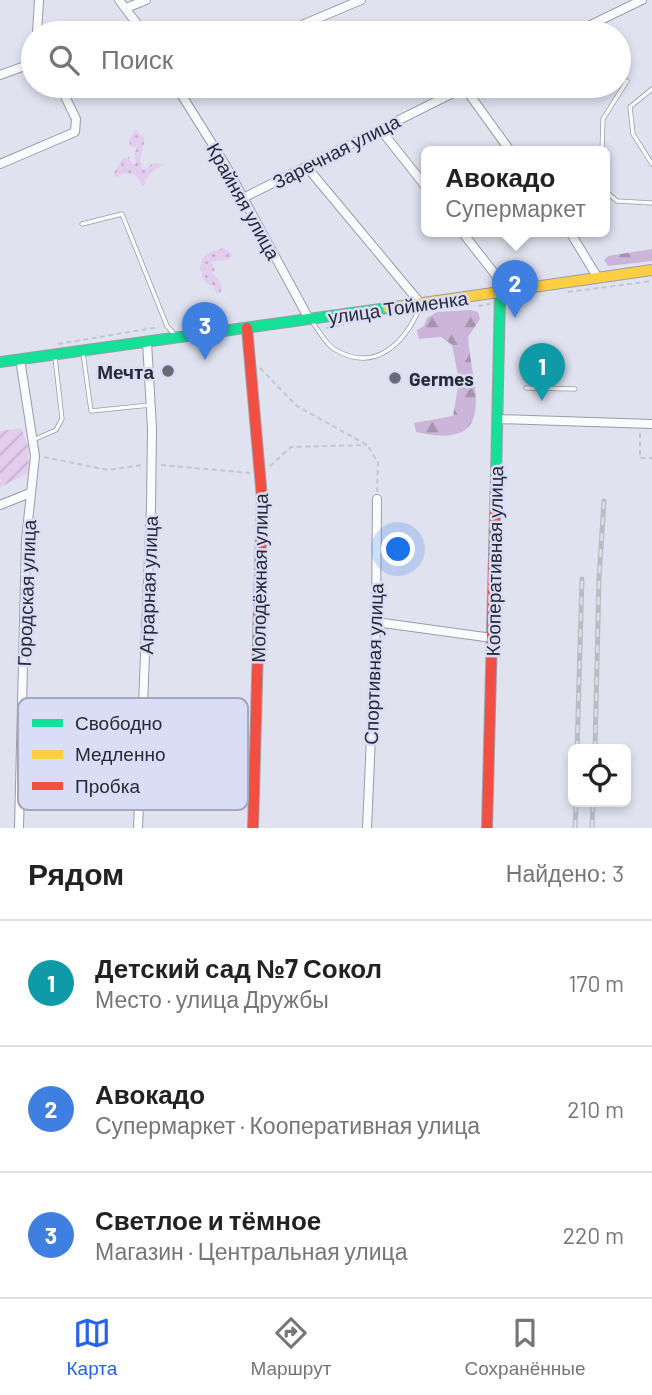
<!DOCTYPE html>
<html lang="ru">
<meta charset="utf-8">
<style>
:root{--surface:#fff;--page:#f6f6f6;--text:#222;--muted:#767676;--line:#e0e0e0;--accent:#2563eb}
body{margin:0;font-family:Barlow,sans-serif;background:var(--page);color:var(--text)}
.controls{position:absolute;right:21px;bottom:21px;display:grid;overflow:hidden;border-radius:10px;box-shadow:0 4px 10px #0003}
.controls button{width:63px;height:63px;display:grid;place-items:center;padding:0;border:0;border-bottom:2px solid var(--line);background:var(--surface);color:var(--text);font:35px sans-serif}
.you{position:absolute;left:399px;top:550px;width:24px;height:24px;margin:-18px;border:5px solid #fff;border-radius:50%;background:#1a73e8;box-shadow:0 0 0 10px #1a73e833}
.badge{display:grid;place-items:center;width:46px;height:46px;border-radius:50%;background:var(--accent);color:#fff;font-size:23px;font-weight:700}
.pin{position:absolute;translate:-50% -58px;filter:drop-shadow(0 2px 4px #0008)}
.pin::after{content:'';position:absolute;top:37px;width:24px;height:21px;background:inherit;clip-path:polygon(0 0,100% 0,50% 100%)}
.popup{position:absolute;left:421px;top:146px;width:189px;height:91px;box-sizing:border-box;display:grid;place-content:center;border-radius:10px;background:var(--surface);filter:drop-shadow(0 2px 5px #0005);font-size:23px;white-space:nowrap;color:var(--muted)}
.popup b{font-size:26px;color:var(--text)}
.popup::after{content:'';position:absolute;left:50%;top:100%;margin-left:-14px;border:14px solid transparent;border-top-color:var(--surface)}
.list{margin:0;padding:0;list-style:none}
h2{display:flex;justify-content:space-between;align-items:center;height:91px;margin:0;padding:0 28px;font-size:30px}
h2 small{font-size:23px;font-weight:400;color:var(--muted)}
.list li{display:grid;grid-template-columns:46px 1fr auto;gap:21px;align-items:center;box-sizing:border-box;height:126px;padding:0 28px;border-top:2px solid var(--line)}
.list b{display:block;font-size:26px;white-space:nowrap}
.list p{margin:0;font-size:23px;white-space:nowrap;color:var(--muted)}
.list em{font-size:23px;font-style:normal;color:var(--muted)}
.icon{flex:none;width:38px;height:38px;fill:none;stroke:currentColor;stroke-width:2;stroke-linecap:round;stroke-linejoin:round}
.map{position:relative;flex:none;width:652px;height:828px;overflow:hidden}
.search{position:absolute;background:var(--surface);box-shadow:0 4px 10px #0003;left:21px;right:21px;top:21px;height:77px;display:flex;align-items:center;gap:18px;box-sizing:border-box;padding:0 24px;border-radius:38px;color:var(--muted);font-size:26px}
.sheet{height:469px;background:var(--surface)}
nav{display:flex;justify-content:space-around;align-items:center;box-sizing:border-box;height:98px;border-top:2px solid var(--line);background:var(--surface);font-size:19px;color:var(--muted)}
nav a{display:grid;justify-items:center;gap:4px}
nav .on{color:var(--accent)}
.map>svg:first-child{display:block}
</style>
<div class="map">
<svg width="652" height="828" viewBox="0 0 652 828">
<defs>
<pattern id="grass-dots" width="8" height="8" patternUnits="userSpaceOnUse" patternTransform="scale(1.75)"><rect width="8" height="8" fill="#e3cdef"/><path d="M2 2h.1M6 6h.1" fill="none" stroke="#c3b0cd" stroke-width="1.8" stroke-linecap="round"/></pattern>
<pattern id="forest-firs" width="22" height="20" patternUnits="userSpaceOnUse" patternTransform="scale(1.75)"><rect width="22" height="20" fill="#cbb5d8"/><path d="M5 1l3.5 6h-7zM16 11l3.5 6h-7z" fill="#a593b0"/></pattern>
<pattern id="garden-furrows" width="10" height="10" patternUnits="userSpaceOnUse" patternTransform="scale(1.75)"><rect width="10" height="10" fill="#e3cdef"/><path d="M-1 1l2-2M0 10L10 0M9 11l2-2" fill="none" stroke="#c3b0cd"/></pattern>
</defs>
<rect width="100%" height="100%" fill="#e0e2f0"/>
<!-- grass -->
<path fill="url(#grass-dots)" d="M 135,129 L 145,139 L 140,160 L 142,164 L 141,169 L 146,169 C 151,163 156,162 163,165 L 154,170 L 145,180 L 146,184 L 142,185 L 136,175 L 123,173 L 118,177 L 115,176 L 114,173 L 123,158 L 129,157 L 132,164 L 136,164 L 134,154 L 137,148 L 130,146 L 129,140 Z
M 223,248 L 233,255 L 229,259 L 211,262 L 215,270 L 211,273 C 220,280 222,282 221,293 L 216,293 L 214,287 L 205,282 L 202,277 L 202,271 L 200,269 L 202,259 L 206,254 Z"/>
<!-- forest -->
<path fill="url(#forest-firs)" d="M 652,249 L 652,261 L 608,266 L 604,260 L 608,256 Z
M 470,310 L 478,312 L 480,319 L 468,337 C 471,385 502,452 416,432 L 414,423 L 453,416 L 459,380 L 452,345 L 441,337 L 419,339 L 417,330 L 424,326 L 427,318 L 437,312 Z"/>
<!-- garden -->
<path fill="url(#garden-furrows)" d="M 21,428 L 28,446 L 29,473 L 0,487 L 0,431 Z"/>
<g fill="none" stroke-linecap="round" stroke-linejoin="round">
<defs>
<path id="lane" d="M 652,89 L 630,107 L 633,134 L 652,164
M 602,152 L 603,119 L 627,81
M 604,190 L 617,201 L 652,203
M 82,224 L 122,214 L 167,326 L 176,336
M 313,323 C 319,331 326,344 334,349 C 375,374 405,343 420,307
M 83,353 L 91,411 L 150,405
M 526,388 L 575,389
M 33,440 L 56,430 L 62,419 L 55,357"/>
<path id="street" d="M 119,0 L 144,33
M 126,8 L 146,0
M 37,33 L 39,0
M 283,33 L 361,0
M 574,33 L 642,0
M 0,75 L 33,63
M 176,86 L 226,166 L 309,319
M 464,87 L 511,152
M 380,129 L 426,187
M 0,164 L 75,132 L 76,119 L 60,86
M 306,166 L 421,304
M 243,198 L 467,86
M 462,232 L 509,292
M 570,232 L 598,278
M 497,419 L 652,424
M 0,505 L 30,493
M 376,622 L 492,638
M 19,828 L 26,540 L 35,456 L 20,359
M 138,828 L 151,507 L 152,428 L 147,342
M 367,828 L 376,622 L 377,499"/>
<path id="fast" d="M 0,362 L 388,308
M 496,477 L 500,293"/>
<path id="slow" d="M 388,308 L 652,270"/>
<path id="jam" d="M 247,328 L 262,498 L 253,828
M 487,828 L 496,477"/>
</defs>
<!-- lane casing -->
<use href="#lane" stroke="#9b9ca6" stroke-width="5"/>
<!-- street casing -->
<use href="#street" stroke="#9b9ca6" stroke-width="10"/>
<!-- fast casing -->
<use href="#fast" stroke="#9b9ca6" stroke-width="12"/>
<!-- slow casing -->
<use href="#slow" stroke="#9b9ca6" stroke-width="12"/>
<!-- jam casing -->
<use href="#jam" stroke="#9b9ca6" stroke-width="12"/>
<!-- path -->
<path stroke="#c5c5cb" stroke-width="2" stroke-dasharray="5 3.5" stroke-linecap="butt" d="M 568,292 L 652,281
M 509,301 L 524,299
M 478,306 L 490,304
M 326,328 L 344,325
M 58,344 L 159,327
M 260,368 L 297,406 L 367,445 L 378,462 L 377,493
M 640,433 L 640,458 L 652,458
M 44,457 L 108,470 L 142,465
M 161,465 L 250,473
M 270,466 L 291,447 L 367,445"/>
<!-- lane -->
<use href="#lane" stroke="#fafbfd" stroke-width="3.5"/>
<!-- street -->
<use href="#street" stroke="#fafbfd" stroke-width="8"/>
<!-- fast -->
<use href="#fast" stroke="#16e098" stroke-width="10"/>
<!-- slow -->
<use href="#slow" stroke="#ffcf43" stroke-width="10"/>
<!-- jam -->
<use href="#jam" stroke="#f24e42" stroke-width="10"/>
<defs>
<path id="rail" d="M 577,749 L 582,579
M 595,749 L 599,578 L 604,501
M 575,828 L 576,802
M 592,828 L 593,802"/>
</defs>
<!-- rail casing -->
<use href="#rail" stroke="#bbbcbf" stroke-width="5"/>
<!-- rail -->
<use href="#rail" stroke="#daddf6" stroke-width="2.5" stroke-dasharray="8" stroke-linecap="butt"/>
</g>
<!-- markers -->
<g fill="#686a75" stroke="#daddf6" stroke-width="2.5">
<circle cx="168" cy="371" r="7"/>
<circle cx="395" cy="378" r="7"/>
</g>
<g text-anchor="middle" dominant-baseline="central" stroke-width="5" stroke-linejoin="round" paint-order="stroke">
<!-- street labels -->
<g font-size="19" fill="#282933" stroke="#daddf6">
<text transform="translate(336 151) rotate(-27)">Заречная улица</text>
<text transform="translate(244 201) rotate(61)">Крайняя улица</text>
<text transform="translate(398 307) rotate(-8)">улица Тойменка</text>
<text transform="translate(494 561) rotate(-89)">Кооперативная улица</text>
<text transform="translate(259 578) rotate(-89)">Молодёжная улица</text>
<text transform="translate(148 585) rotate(-88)">Аграрная улица</text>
<text transform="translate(26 593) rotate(-88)">Городская улица</text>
<text transform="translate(373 664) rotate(-88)">Спортивная улица</text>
</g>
<!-- poi labels -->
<g font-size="19" font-weight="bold" fill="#282933" stroke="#daddf6" text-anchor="end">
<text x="154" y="371">Мечта</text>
<text x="409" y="378" text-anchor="start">Germes</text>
</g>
</g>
<!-- legend -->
<rect x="18" y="698" width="230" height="112" rx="10" fill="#daddf6" stroke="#a5a7bc" stroke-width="2"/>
<rect x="32" y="719" width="31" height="8" fill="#16e098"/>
<rect x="32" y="750" width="31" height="9" fill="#ffcf43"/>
<rect x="32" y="782" width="31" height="8" fill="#f24e42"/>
<g font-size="19" fill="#282933">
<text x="75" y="730">Свободно</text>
<text x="75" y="761">Медленно</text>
<text x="75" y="793">Пробка</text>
</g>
</svg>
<div class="controls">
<button><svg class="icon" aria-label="locate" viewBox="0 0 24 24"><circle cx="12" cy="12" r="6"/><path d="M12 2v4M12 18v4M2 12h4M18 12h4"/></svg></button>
</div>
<div class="you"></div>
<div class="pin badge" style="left:542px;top:401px;background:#0f9aa8">1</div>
<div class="pin badge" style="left:515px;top:318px;background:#3f7fe0">2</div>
<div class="popup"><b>Авокадо</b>Супермаркет</div>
<div class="pin badge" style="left:205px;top:360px;background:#3f7fe0">3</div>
<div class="search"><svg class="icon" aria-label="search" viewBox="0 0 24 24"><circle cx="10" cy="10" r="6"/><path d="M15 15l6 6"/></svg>Поиск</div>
</div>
<section class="sheet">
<h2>Рядом<small>Найдено: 3</small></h2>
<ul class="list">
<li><span class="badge" style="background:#0f9aa8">1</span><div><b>Детский сад №7 Сокол</b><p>Место · улица Дружбы</p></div><em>170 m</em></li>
<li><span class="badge" style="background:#3f7fe0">2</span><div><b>Авокадо</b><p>Супермаркет · Кооперативная улица</p></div><em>210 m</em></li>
<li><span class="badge" style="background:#3f7fe0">3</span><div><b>Светлое и тёмное</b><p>Магазин · Центральная улица</p></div><em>220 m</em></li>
</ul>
</section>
<nav>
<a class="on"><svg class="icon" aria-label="map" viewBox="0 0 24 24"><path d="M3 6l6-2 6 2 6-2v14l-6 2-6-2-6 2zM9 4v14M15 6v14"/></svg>Карта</a>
<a><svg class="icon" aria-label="directions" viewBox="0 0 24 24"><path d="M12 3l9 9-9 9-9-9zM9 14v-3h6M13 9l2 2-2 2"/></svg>Маршрут</a>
<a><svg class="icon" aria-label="saved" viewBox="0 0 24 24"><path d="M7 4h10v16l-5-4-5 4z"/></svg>Сохранённые</a>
</nav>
